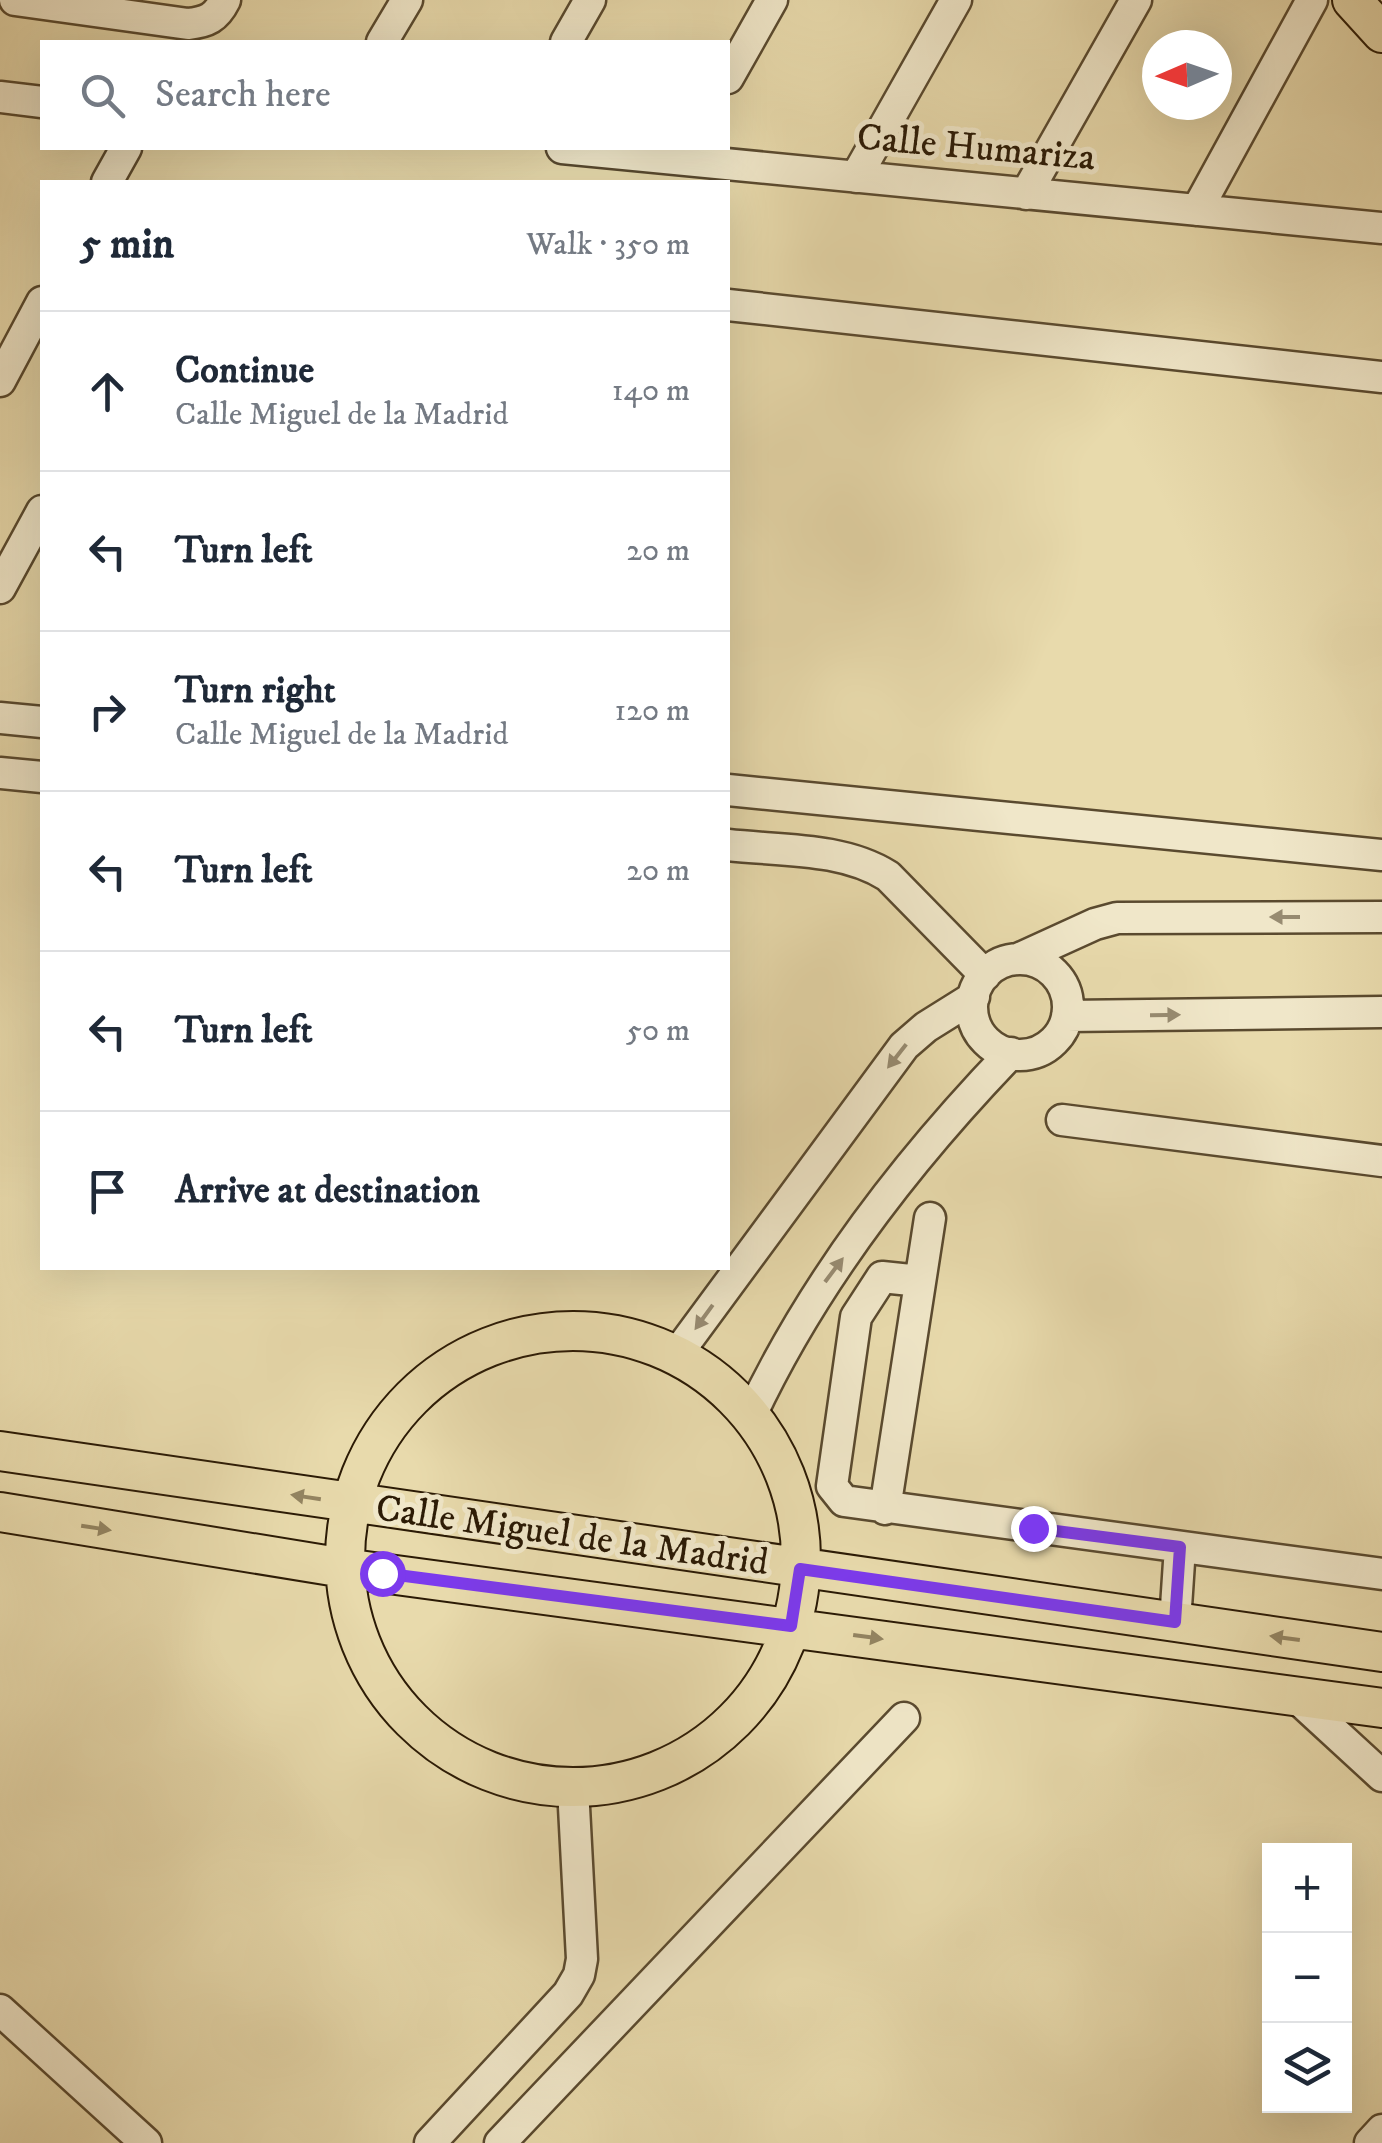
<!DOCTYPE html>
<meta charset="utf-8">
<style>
:root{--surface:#fff;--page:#f2f2f3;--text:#1f2937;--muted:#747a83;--line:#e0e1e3}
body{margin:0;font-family:"IM FELL DW Pica",serif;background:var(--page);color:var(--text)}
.controls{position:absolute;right:30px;bottom:30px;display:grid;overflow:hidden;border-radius:0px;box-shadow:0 10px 40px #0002}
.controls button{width:90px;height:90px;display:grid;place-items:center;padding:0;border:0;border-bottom:2px solid var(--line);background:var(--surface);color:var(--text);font:50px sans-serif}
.compass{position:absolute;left:1142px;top:30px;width:90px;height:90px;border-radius:50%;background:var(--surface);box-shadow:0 10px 40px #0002;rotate:268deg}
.stop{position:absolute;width:30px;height:30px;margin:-22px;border:8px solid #7c3aed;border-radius:50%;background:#fff}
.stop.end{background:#7c3aed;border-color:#fff;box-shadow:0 2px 10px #0008}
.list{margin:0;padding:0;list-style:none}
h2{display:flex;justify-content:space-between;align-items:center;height:130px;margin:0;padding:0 40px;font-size:42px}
h2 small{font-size:32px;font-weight:400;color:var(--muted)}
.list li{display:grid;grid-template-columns:65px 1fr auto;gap:30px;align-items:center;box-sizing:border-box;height:160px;padding:0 40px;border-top:2px solid var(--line)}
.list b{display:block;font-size:38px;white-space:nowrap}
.list p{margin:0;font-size:32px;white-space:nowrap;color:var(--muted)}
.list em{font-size:32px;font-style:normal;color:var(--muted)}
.icon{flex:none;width:55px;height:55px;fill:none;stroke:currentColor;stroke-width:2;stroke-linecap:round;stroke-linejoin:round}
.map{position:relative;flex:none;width:1382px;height:2143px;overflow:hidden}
.search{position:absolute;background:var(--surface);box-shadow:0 10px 40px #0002;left:40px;top:40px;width:690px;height:110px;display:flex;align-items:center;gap:25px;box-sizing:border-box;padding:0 35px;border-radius:0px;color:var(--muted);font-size:38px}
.panel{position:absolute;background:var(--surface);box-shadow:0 10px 40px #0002;left:40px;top:180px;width:690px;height:1090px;border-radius:0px}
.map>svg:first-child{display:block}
</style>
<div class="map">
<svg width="1382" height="2143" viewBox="0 0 1382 2143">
<rect width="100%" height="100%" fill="#e8daac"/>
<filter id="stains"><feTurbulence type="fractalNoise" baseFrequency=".002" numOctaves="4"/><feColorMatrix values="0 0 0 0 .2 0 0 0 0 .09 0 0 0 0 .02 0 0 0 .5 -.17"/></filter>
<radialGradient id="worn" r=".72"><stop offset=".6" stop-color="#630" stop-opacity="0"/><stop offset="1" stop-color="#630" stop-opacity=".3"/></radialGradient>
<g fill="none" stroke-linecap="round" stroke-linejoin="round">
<defs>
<path id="minor" d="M 15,0 L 188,24 C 207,22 216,18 225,0
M 382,42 L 407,0
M 566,42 L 590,0
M 728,78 L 772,0
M 0,97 L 42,102
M 562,148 L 1382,228
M 856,177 L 956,0
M 107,182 L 126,148
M 1026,194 L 1136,0
M 1197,210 L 1312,0
M 728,305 L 1382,377
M 0,381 L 42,302
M 0,588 L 42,511
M 0,718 L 42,722
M 0,773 L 42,777
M 728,790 L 1382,855
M 728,845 C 780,851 842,847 888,876 L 985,975
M 1018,959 L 1095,924 L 1117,918 L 1382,917
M972 1007a48 48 0 1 1 96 0a48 48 0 1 1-96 0Z
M 1067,1016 L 1382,1012
M 1062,1120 L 1382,1161
M 920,1281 L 882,1277 L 856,1317 L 832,1486 L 844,1501 L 1382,1574
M 677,1354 L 904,1046 L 926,1027 L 974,997
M 751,1415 C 814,1281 908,1160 1011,1053
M 885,1509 L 930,1218
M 1175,1622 L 1180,1547
M 1295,1696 L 1382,1776
M 0,2010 L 146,2143
M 430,2143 L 568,1994 L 579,1975 L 582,1959 L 573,1788
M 500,2143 L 904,1718
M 1370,2143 L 1382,2130"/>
<path id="major" d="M 1352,0 L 1382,33
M345 1559a228 228 0 1 1 456 0a228 228 0 1 1-456 0Z
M 0,1451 L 1382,1652
M 0,1512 L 344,1568 L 1382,1708"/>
</defs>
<!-- minor casing -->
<use href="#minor" stroke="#5a4a2f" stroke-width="35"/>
<!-- major casing -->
<use href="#major" stroke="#2b1a05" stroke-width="42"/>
<!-- minor -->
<use href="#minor" stroke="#f0e7c9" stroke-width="30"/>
<!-- major -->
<use href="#major" stroke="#e8daac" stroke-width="38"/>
</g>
<!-- one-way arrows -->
<defs><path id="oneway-solid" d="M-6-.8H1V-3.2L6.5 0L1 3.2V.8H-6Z" transform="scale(2.5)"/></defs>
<g fill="#978b71">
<use href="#oneway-solid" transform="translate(1285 917) rotate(180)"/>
<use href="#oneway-solid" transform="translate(1165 1015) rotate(-1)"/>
<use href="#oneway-solid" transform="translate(897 1056) rotate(128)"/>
<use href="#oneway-solid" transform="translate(834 1270) rotate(-53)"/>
<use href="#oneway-solid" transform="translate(704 1317) rotate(126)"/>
</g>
<g fill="#938461">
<use href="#oneway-solid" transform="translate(306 1497) rotate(-171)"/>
<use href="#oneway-solid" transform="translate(96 1528) rotate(9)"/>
<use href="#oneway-solid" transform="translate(868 1637) rotate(8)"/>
<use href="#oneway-solid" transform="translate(1285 1638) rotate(-172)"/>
</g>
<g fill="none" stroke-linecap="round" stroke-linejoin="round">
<!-- route -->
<path stroke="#7c3aed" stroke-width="12" d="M 382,1573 L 791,1626 L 800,1569 L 1175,1622 L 1180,1547 L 1033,1528"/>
</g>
<g text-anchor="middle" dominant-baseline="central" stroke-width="10" stroke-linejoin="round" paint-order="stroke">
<!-- street labels -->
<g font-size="38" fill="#2b1a05" stroke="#f0e7c9">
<text transform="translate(976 148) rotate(5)">Calle Humariza</text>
<text transform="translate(572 1536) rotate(8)">Calle Miguel de la Madrid</text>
</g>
</g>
<rect width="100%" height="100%" filter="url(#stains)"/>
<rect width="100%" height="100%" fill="url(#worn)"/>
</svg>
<div class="controls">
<button>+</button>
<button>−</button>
<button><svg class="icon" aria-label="layers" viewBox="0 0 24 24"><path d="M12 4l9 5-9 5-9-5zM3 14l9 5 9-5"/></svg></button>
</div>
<svg class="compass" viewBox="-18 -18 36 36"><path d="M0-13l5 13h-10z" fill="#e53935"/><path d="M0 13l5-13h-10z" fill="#747a83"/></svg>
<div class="stop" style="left:382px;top:1573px"></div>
<div class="stop end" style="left:1033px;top:1528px"></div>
<div class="search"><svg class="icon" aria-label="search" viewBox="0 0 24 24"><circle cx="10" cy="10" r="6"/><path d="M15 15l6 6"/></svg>Search here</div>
<section class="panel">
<h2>5 min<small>Walk · 350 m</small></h2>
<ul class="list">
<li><svg class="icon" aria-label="ahead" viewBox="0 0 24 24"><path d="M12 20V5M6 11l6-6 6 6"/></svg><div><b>Continue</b><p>Calle Miguel de la Madrid</p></div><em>140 m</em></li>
<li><svg class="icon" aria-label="left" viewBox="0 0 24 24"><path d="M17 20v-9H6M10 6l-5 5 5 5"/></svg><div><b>Turn left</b></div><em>20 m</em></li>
<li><svg class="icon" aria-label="right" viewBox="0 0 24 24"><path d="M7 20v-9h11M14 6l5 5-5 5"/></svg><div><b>Turn right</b><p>Calle Miguel de la Madrid</p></div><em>120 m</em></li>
<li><svg class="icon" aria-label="left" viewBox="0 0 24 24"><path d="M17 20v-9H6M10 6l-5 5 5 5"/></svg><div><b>Turn left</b></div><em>20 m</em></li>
<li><svg class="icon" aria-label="left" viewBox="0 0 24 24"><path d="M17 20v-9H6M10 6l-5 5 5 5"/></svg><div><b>Turn left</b></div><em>50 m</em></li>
<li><svg class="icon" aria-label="arrive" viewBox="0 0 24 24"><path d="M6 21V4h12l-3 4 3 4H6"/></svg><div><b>Arrive at destination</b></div></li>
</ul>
</section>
</div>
